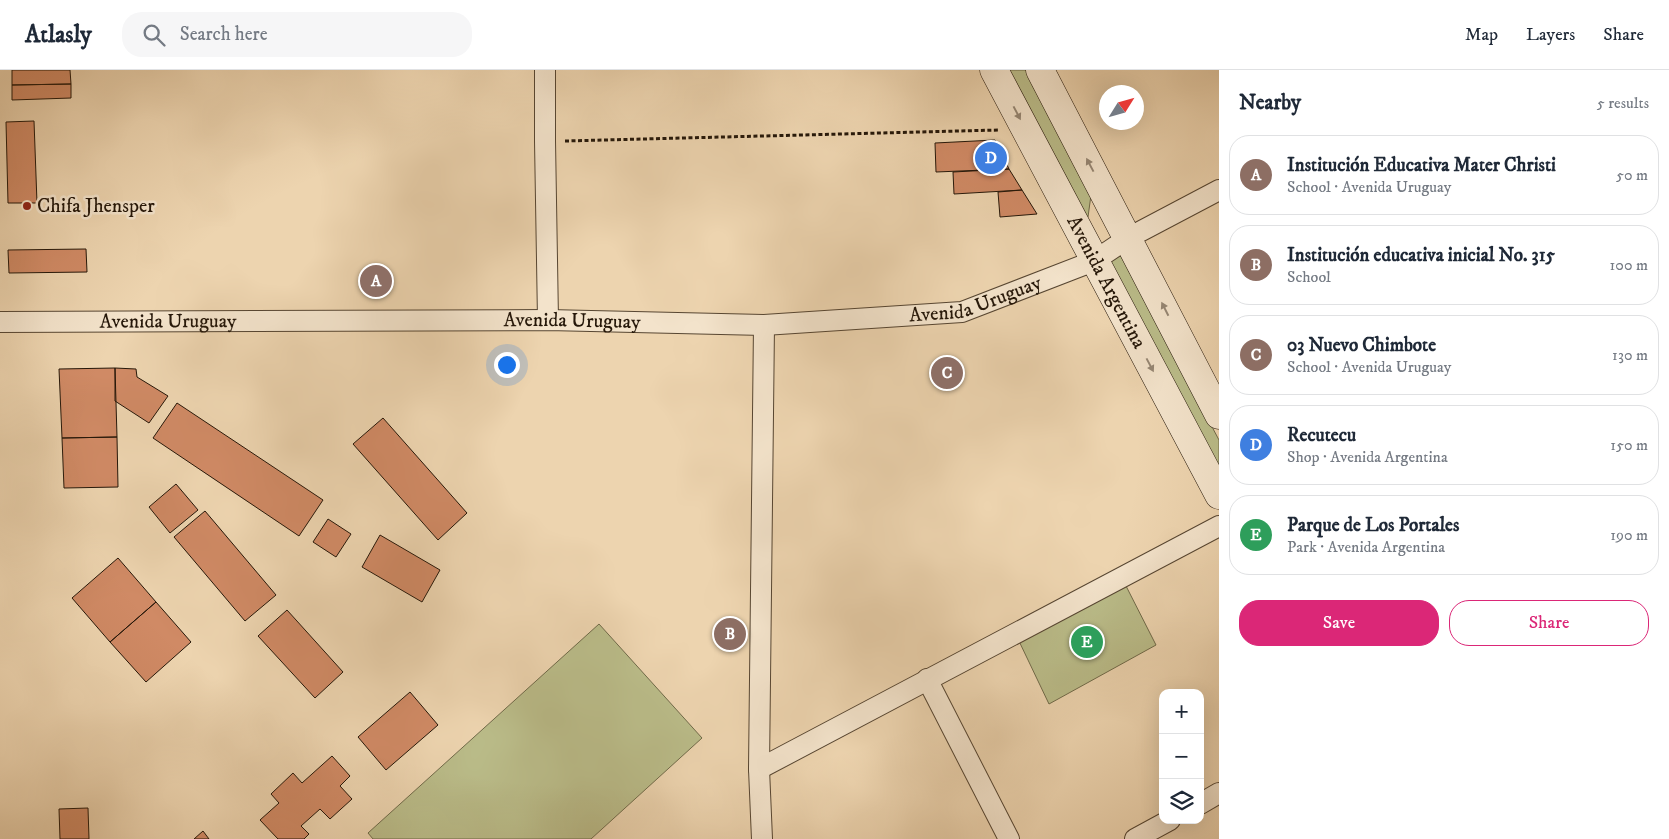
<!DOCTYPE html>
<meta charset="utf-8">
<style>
:root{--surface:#fff;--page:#f6f6f7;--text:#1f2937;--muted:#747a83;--line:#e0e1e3;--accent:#db2777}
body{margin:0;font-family:"IM FELL DW Pica",serif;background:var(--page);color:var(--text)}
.controls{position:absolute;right:15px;bottom:15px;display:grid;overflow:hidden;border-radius:10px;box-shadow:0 5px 20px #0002}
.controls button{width:45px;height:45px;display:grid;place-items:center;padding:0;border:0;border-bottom:1px solid var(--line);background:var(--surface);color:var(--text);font:25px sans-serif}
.compass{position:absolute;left:1099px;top:15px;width:45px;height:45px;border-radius:50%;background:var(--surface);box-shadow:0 5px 20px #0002;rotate:53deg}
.you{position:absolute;left:506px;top:294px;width:18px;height:18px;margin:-12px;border:4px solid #fff;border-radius:50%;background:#1a73e8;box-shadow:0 0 0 8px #1a73e833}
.badge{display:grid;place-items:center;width:32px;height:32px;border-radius:50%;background:var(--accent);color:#fff;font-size:16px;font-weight:700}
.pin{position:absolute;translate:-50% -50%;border:2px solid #fff;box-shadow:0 1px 5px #0006}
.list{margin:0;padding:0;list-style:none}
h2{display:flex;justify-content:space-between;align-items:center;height:65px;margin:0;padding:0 20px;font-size:21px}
h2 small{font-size:16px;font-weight:400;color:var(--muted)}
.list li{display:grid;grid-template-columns:32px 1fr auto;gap:15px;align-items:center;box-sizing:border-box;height:80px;margin:0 10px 10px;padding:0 10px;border:1px solid var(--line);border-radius:20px}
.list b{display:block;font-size:19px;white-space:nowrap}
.list p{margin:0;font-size:16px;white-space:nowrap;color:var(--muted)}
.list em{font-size:16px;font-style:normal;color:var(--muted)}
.actions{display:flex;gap:10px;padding:15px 20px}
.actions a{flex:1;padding:11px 0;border:1px solid var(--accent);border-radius:20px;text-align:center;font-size:18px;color:var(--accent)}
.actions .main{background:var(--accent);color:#fff}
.icon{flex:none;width:28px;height:28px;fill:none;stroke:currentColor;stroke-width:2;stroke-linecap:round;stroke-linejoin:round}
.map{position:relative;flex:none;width:1219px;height:769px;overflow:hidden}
header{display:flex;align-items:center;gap:30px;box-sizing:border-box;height:70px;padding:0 25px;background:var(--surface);border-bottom:1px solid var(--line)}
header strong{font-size:24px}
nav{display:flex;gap:28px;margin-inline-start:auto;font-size:18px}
.search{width:350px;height:45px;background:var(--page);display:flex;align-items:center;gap:12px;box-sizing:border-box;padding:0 18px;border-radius:20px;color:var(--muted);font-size:19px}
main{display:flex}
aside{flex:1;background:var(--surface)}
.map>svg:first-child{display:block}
</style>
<header>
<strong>Atlasly</strong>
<div class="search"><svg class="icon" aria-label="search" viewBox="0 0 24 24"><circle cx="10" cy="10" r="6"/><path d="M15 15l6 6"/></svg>Search here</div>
<nav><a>Map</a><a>Layers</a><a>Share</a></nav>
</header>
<main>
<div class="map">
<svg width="1219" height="769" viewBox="0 0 1219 769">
<rect width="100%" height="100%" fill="#edd4af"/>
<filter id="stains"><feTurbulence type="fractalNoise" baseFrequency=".004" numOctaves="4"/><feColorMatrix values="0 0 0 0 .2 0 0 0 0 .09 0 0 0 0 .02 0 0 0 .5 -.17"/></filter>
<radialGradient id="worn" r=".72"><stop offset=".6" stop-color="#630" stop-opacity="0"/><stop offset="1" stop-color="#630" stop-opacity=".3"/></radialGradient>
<!-- green -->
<path fill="#babc89" stroke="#706a49" d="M 994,0 L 1026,0 L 1091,125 L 1088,147 L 1068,139 Z
M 1106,183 L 1121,186 L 1219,370 L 1219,425 Z
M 1124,512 L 1156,575 L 1049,634 L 1018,569 Z
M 599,554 L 702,668 L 591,769 L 373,769 L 368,763 Z"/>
<!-- building -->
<path fill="#d08a65" stroke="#251709" d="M 12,0 L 70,0 L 71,14 L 12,15 Z
M 71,14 L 71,28 L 12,30 L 12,15 Z
M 34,51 L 37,133 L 8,133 L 6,52 Z
M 995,70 L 1009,99 L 936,102 L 935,73 Z
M 1009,99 L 1022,120 L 954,124 L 953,102 Z
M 1022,120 L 1037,144 L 1000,147 L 998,122 Z
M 86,179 L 87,202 L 9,203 L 8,180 Z
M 115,298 L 136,299 L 137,307 L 168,326 L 149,353 L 115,331 Z
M 115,298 L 117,367 L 62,368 L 59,299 Z
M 177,333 L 323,430 L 299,466 L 153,368 Z
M 383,348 L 467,443 L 438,470 L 353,374 Z
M 117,367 L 118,417 L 64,418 L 62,368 Z
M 176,414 L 198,440 L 170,463 L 149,437 Z
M 205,441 L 276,525 L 245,551 L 174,467 Z
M 328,449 L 351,464 L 336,487 L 313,472 Z
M 380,465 L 440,500 L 422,532 L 362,497 Z
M 118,488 L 156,532 L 110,572 L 72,528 Z
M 156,532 L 191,572 L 146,612 L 110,572 Z
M 287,540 L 343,602 L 315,628 L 258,566 Z
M 410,622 L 438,655 L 386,700 L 358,667 Z
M 332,686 L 350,706 L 340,716 L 352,729 L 330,749 L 320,739 L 301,756 L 309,764 L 304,769 L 278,769 L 260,750 L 279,733 L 271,724 L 293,703 L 302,713 Z
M 88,738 L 89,769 L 60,769 L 59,739 Z
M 203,761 L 209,769 L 194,769 Z"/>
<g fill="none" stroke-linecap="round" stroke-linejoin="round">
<defs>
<g id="minor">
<path d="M 545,0 L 545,71 L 548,250"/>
<path id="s1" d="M 0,252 L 548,250 L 764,255 L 962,242 L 1094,191 L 1128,168 L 1219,120"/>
<path d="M 927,609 L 1009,769"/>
<path d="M 759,699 L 1219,456"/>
<path d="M 1200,734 L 1219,723"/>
<path d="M 762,769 L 759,699 L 764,255"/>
<path d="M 1135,769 L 1170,750"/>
</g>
<g id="secondary">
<path id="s2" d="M 994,0 L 1219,425"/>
<path d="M 1040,0 L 1219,345"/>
</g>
</defs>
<!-- minor casing -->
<use href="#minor" stroke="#574632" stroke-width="22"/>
<!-- secondary casing -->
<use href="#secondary" stroke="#251709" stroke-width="29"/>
<!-- path -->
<path stroke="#251709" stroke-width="3" stroke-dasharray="4 2.5" stroke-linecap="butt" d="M 565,71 L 999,60"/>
<!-- minor -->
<use href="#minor" stroke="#f3e3cb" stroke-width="20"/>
<!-- secondary -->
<use href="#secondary" stroke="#f3e3cb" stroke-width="28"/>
</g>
<!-- one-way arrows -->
<defs><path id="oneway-solid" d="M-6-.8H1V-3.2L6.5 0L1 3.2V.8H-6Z" transform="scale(1.25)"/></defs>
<g fill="#968774">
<use href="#oneway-solid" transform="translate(1017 43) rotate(62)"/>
<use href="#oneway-solid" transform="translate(1090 95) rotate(-118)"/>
<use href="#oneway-solid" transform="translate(1165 239) rotate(-117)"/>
<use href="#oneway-solid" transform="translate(1150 295) rotate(62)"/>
</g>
<!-- markers -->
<circle fill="#8f2418" stroke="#f3e3cb" stroke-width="2" cx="27" cy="136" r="5"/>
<g text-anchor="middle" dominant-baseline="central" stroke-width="5" stroke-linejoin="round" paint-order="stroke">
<!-- poi labels -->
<g font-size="20" fill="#251709" stroke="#f3e3cb" text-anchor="start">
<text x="37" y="136">Chifa Jhensper</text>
</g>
<!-- street labels -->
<g font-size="20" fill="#251709" stroke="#f3e3cb">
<text stroke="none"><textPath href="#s2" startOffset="240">Avenida Argentina</textPath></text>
<text stroke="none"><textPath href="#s1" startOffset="978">Avenida Uruguay</textPath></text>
<text stroke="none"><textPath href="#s1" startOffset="168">Avenida Uruguay</textPath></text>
<text stroke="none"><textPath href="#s1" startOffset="572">Avenida Uruguay</textPath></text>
</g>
</g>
<rect width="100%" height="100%" filter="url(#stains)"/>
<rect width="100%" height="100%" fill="url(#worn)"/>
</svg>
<div class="controls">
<button>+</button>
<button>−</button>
<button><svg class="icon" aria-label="layers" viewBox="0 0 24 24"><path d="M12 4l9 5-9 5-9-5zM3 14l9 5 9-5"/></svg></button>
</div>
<svg class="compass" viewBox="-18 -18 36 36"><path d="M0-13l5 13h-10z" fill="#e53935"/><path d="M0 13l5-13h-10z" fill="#747a83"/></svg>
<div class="you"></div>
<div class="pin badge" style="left:376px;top:211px;background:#8d6e63">A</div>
<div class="pin badge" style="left:730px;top:564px;background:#8d6e63">B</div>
<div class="pin badge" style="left:947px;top:303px;background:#8d6e63">C</div>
<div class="pin badge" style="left:991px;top:88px;background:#3f7fe0">D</div>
<div class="pin badge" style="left:1087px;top:572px;background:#2e9e5b">E</div>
</div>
<aside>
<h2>Nearby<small>5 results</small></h2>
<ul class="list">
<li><span class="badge" style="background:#8d6e63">A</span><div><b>Institución Educativa Mater Christi</b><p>School · Avenida Uruguay</p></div><em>50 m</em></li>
<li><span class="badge" style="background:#8d6e63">B</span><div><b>Institución educativa inicial No. 315</b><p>School</p></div><em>100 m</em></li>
<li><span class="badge" style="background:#8d6e63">C</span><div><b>03 Nuevo Chimbote</b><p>School · Avenida Uruguay</p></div><em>130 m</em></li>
<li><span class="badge" style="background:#3f7fe0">D</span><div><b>Recutecu</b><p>Shop · Avenida Argentina</p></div><em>150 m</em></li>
<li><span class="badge" style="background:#2e9e5b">E</span><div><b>Parque de Los Portales</b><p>Park · Avenida Argentina</p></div><em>190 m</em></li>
</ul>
<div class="actions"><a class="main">Save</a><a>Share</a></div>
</aside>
</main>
